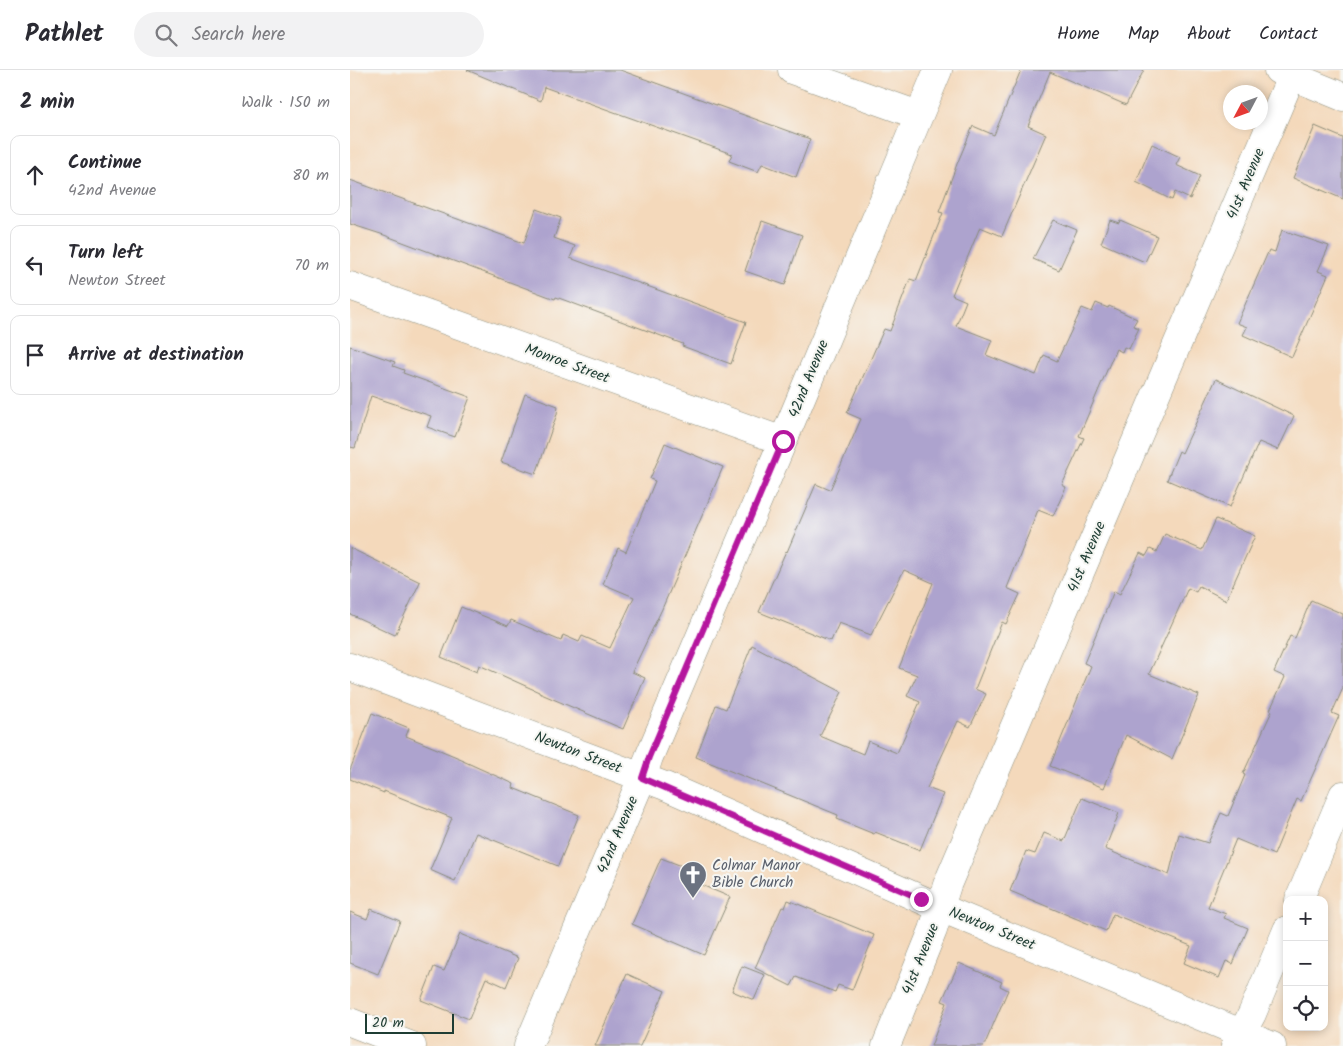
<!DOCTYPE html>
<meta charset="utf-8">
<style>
:root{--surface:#fff;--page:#f2f2f3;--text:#2b2b33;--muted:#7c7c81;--line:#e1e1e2}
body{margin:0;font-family:Kalam,sans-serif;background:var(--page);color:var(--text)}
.controls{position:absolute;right:15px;bottom:15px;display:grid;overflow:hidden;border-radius:10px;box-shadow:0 2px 8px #0003}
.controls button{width:45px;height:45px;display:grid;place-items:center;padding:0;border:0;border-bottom:1px solid var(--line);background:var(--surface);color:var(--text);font:25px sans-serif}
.compass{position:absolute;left:873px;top:15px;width:45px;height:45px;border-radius:50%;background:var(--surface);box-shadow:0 2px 8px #0003;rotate:229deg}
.scale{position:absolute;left:15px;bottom:12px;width:89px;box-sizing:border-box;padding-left:5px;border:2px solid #1f3d34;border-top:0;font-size:14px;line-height:18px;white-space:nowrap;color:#1f3d34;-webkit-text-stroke:4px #f6f6f2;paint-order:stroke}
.stop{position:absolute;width:15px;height:15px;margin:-11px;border:4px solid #b5179e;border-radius:50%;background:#fff}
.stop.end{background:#b5179e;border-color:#fff;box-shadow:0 1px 5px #0008}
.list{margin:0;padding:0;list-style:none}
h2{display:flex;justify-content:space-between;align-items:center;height:65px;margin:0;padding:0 20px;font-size:21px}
h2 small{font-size:16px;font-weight:400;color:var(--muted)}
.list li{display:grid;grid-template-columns:32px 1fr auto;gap:15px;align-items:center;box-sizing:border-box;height:80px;margin:0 10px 10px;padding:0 10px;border:1px solid var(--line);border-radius:10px}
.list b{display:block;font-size:19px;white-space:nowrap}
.list p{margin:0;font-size:16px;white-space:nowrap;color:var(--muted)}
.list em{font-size:16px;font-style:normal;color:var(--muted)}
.icon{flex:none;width:28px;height:28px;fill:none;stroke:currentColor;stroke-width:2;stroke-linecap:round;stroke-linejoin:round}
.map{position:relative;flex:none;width:993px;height:976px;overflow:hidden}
header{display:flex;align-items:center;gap:30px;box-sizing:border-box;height:70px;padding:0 25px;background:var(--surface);border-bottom:1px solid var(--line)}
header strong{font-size:24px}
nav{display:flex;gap:28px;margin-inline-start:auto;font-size:18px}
.search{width:350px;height:45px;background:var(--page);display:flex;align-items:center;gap:12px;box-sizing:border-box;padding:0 18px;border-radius:28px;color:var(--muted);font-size:19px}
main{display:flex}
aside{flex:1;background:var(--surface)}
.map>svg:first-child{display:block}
</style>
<header>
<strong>Pathlet</strong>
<div class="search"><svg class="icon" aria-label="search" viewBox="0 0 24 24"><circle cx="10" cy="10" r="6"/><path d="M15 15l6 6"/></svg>Search here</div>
<nav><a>Home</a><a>Map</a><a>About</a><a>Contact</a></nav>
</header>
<main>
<aside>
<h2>2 min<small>Walk · 150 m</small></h2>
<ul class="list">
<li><svg class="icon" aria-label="ahead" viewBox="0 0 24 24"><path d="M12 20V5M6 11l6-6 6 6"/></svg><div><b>Continue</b><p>42nd Avenue</p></div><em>80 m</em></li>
<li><svg class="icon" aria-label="left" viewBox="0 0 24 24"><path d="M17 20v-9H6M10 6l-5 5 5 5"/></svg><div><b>Turn left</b><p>Newton Street</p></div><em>70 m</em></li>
<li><svg class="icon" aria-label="arrive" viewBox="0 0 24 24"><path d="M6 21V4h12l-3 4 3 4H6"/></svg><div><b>Arrive at destination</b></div></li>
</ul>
</aside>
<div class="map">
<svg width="993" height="976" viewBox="0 0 993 976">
<rect width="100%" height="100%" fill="#f6f6f2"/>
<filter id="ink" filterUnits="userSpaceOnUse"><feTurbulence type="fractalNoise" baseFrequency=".02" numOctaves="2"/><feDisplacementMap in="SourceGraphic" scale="10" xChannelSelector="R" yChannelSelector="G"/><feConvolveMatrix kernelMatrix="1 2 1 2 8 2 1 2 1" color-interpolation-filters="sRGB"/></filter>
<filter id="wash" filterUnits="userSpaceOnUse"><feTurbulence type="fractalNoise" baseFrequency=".0096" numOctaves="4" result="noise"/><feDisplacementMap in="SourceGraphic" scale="20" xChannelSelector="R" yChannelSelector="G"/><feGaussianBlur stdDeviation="1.12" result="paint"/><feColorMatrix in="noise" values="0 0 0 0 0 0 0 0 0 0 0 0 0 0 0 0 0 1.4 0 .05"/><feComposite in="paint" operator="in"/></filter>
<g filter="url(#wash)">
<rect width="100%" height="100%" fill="#f4d9bb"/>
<g id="blocks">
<!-- building -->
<path fill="#ada3ce" d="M 117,0 L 270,0 L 460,69 L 446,107 L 412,94 L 408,102 L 379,91 L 382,84 L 194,17 L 191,31 Z
M 671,0 L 794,0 L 776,35 L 700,2 L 678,56 L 696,64 L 652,166 L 630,157 L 602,225 L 616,231 L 606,256 L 642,270 L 636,285 L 686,305 L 694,285 L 707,291 L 732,238 L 742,242 L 746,233 L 758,238 L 759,236 L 787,249 L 783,256 L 789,258 L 779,279 L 774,277 L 772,282 L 766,279 L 729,366 L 734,368 L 712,415 L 716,417 L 703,446 L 688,440 L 657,518 L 670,524 L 656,554 L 652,552 L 625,619 L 636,624 L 620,657 L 608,651 L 577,718 L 593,724 L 570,780 L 525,762 L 524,764 L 487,749 L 488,745 L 346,687 L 366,635 L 376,639 L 402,575 L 492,622 L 470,666 L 513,684 L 518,671 L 547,683 L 570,632 L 557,626 L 567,605 L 549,598 L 583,513 L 554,500 L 521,565 L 489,553 L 481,571 L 409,542 L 436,481 L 437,482 L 466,414 L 480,420 L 511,349 L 497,343 L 534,259 L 540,261 L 560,209 L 566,211 L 593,143 L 589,142 L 607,94 L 623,56 L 644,65 Z
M 965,56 L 993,68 L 993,129 L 943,108 Z
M 802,74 L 830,87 L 826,95 L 850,106 L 840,129 L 825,122 L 822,130 L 786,112 Z
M 0,110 L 171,172 L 174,173 L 186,139 L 211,148 L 204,168 L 225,176 L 220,188 L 396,252 L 381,294 L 332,276 L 333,274 L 206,227 L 205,229 L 34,165 L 0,154 Z
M 703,150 L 727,160 L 709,200 L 683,189 Z
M 760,150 L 769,153 L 770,150 L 807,166 L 795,192 L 751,173 Z
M 412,151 L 452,165 L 435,215 L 395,201 Z
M 932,160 L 979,176 L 968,201 L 978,205 L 942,287 L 893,265 L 897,257 L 887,253 L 919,180 L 925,182 Z
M 0,276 L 45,292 L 43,296 L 54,300 L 53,303 L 120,327 L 105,367 L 77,357 L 81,346 L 21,326 L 5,378 L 0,377 Z
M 866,309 L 944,346 L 928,380 L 909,372 L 880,437 L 817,410 L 829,381 L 832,383 Z
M 175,324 L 208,336 L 207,344 L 186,404 L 151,392 Z
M 315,373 L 373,397 L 312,539 L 282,602 L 295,608 L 273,659 L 189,623 L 189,622 L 129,595 L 127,602 L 91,587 L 111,537 L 158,556 L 161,550 L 211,571 L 213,565 L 229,572 L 232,566 L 260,578 L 284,527 L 253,514 L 268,478 L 276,482 L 305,411 L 300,409 Z
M 866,449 L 905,466 L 876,530 L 849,516 L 846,522 L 838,518 L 799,604 L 849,625 L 822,689 L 776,665 L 754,718 L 700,696 L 741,596 L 734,593 L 764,521 L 770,524 L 790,483 L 796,486 L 800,479 L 807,482 L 815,464 L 852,480 Z
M 0,478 L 70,512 L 45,565 L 0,544 Z
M 961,530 L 993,544 L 993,618 L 982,643 L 989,646 L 951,731 L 947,729 L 924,785 L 886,769 L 858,837 L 876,844 L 874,848 L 898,858 L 883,894 L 876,891 L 869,908 L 834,893 L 841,876 L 763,844 L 756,861 L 660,821 L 676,781 L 685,784 L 694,763 L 714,771 L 732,728 L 769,743 L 755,779 L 819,805 L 829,764 L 858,773 L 871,743 L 878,746 L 895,705 L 893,704 L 922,641 L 920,640 L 935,607 L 924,602 L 940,566 L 945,568 Z
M 22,643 L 59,658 L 56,666 L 114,690 L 113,691 L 164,714 L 163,718 L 229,745 L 208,796 L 126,763 L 105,811 L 80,800 L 102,748 L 34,721 L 34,723 L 0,709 L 0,700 Z
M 311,788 L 345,801 L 344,804 L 352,807 L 349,814 L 380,827 L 354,885 L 282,854 Z
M 438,830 L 524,865 L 502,920 L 488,915 L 485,922 L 446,907 L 441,916 L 405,898 L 432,837 L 435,838 Z
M 21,839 L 50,851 L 28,904 L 0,893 L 0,842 L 17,849 Z
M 110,864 L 168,888 L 156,917 L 136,908 L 119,949 L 71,930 L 84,897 L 94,901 Z
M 609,893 L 652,912 L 650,916 L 658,920 L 634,976 L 581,976 L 597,933 L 592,931 Z
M 392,896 L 415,905 L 404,930 L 382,921 Z
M 277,904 L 315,921 L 290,976 L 245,976 Z"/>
</g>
</g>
<g filter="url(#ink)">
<use href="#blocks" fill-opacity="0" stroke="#8a8b78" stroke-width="1"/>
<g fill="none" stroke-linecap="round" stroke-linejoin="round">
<defs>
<path id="minor" d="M 442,0 L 568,45
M 928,0 L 993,27
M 0,216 L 433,371
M 0,597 L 315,716 L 591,838 L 922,976
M 949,830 L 993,725
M 0,952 L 62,976
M 178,976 L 292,708 L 299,687 L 433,371 L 588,0
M 536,976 L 583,860 L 597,815 L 944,0
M 885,976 L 902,944 L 937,860"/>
</defs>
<!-- minor casing -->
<use href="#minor" stroke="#8a8b78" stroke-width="29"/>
<!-- minor -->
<use href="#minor" stroke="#fff" stroke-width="28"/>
</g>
</g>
<g fill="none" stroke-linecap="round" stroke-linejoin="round" filter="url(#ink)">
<!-- route -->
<path stroke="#b5179e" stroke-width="6" d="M 433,371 L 299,687 L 292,708 L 571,829"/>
</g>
<!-- icons -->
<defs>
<symbol id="church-pin" viewBox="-11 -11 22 30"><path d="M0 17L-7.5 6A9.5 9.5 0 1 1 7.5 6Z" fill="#6b7280" stroke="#f6f6f2"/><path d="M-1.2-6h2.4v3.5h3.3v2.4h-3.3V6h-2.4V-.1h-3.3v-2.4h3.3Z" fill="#fff"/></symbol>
</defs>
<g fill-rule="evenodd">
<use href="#church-pin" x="327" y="789" width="32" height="43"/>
</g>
<g text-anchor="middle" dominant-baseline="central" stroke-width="4" stroke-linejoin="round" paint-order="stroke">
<!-- street labels -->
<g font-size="15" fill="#1f3d34" stroke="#f6f6f2">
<text transform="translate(896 114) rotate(-67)">41st Avenue</text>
<text transform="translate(217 294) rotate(20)">Monroe Street</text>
<text transform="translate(459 309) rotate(-68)">42nd Avenue</text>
<text transform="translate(737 487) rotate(-67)">41st Avenue</text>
<text transform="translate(228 683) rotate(21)">Newton Street</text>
<text transform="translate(268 765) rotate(-67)">42nd Avenue</text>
<text transform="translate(642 859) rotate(22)">Newton Street</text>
<text transform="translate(571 889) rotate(-68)">41st Avenue</text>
</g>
<!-- worship labels -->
<g font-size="15" fill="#5b616d" stroke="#f6f6f2" text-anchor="start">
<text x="362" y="796">Colmar Manor<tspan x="362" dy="17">Bible Church</tspan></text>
</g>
</g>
</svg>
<div class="controls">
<button>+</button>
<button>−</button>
<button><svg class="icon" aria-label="locate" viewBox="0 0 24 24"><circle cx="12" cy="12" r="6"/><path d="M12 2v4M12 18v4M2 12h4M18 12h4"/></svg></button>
</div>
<svg class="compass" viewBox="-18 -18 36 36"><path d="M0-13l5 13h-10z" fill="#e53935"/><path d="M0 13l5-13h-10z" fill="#7c7c81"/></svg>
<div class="scale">20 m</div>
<div class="stop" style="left:433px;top:371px"></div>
<div class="stop end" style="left:571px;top:829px"></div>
</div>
</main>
